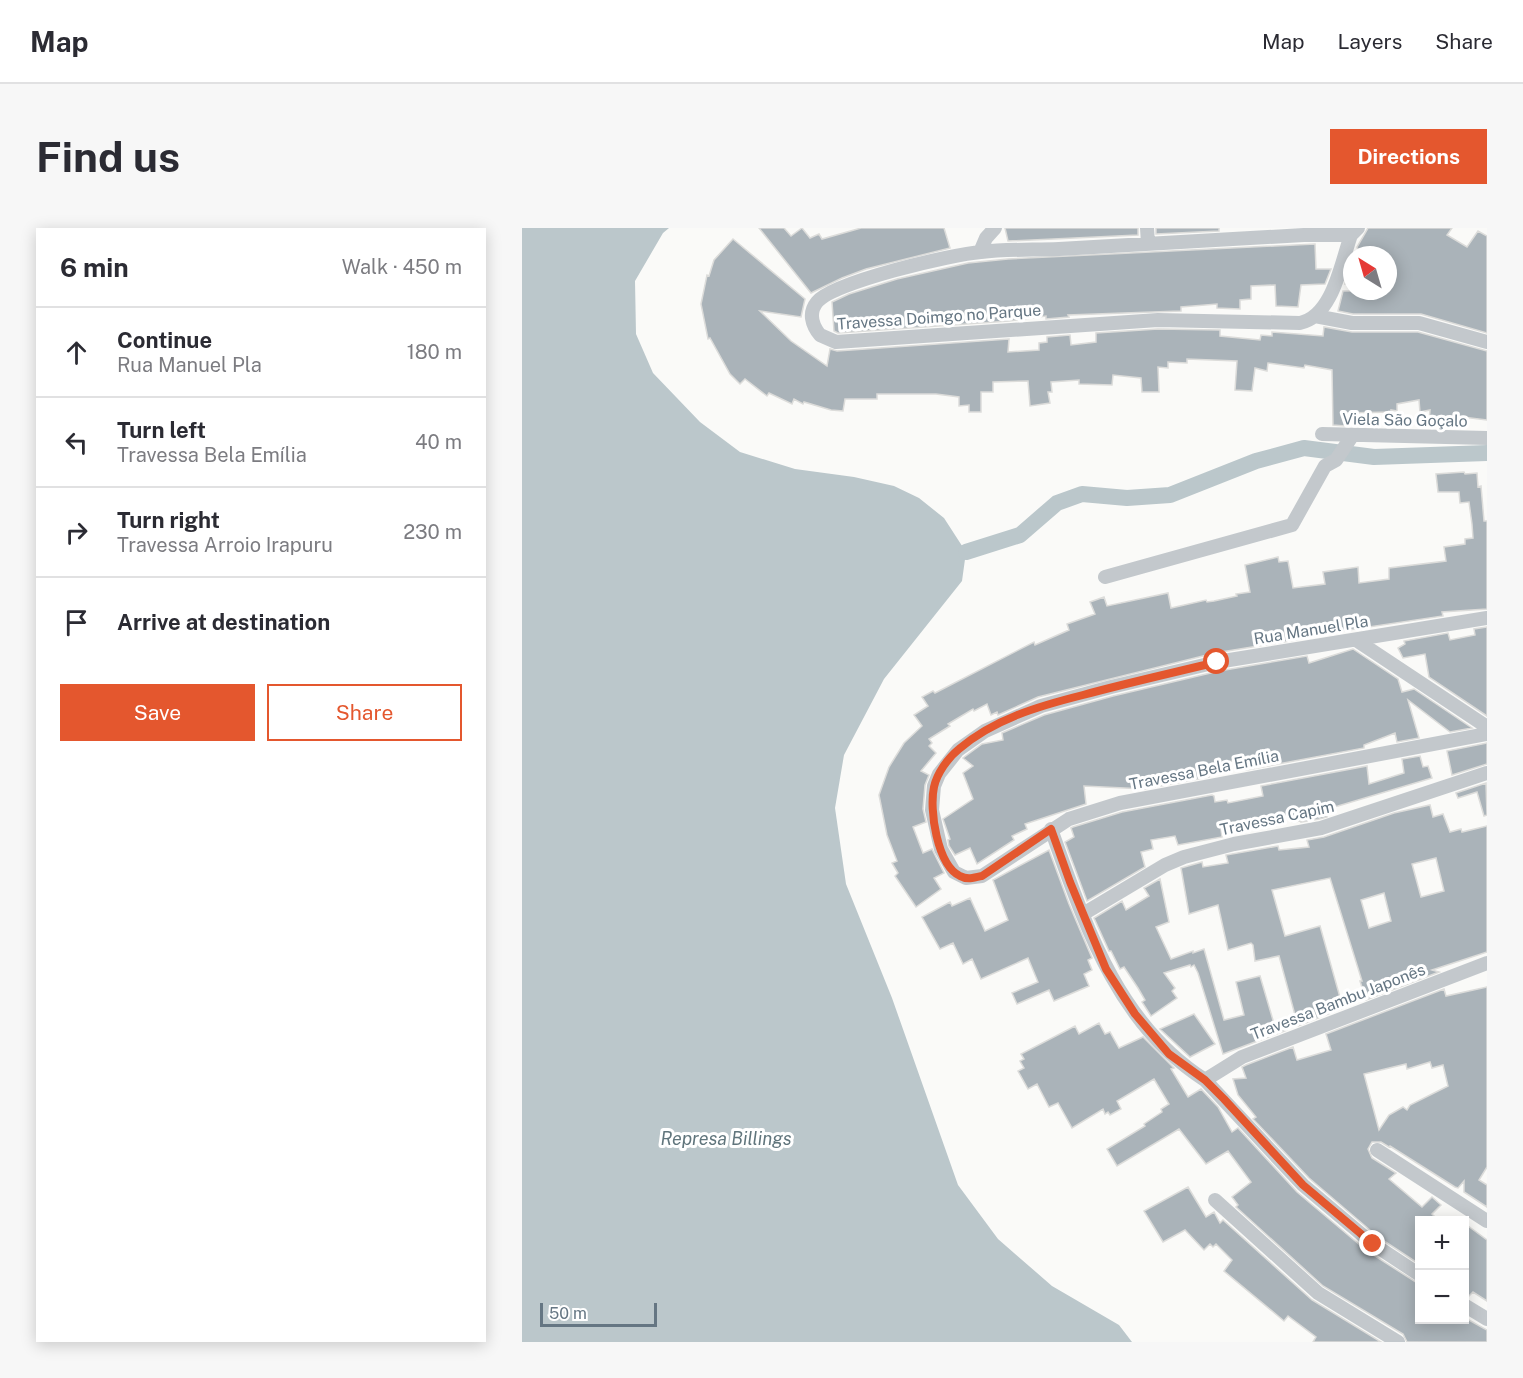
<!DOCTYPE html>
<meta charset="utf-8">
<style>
:root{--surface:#fff;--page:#f7f7f7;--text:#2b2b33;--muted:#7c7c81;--line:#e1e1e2;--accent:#e4572e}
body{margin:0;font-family:"Public Sans",sans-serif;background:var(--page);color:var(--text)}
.controls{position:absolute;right:18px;bottom:18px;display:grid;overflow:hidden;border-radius:0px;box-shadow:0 3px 15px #0003}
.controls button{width:54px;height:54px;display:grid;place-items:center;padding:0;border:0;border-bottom:2px solid var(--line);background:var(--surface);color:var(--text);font:30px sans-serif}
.compass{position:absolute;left:821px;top:18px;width:54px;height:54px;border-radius:50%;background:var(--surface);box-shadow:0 3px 15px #0003;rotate:323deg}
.scale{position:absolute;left:18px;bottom:15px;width:117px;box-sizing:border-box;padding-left:6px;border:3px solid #657683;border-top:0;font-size:16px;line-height:21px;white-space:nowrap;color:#657683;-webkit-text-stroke:4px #fff;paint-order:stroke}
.stop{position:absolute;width:18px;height:18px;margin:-14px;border:4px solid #e4572e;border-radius:50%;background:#fff}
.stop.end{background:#e4572e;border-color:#fff;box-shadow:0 2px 6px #0008}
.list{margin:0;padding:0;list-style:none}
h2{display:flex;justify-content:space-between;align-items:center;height:78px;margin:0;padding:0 24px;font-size:26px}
h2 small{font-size:20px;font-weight:400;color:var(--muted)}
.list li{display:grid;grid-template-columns:39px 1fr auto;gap:18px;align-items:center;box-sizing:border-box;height:90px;padding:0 24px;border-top:2px solid var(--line)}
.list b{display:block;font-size:22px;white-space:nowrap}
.list p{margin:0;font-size:20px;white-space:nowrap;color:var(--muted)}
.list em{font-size:20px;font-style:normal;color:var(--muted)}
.actions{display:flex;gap:12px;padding:18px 24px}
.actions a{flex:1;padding:14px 0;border:2px solid var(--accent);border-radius:0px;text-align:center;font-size:21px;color:var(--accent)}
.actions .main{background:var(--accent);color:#fff}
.icon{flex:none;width:33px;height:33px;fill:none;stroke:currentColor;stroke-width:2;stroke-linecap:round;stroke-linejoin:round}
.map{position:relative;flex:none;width:965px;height:1114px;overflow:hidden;border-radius:0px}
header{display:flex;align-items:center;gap:36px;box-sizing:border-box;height:84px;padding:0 30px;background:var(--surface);border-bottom:2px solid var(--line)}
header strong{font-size:28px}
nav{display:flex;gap:33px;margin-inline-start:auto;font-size:21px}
.intro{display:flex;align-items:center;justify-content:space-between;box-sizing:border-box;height:144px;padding:0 36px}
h1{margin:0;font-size:42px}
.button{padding:15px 27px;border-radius:0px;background:var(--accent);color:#fff;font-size:21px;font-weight:700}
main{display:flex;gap:36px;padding:0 36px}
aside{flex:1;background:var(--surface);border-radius:0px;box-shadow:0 3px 15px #0003}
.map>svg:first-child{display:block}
</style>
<header>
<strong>Map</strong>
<nav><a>Map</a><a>Layers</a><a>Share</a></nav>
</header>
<div class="intro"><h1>Find us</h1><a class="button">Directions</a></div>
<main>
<aside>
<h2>6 min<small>Walk · 450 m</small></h2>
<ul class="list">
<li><svg class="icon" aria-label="ahead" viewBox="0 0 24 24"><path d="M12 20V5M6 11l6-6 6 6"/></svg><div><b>Continue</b><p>Rua Manuel Pla</p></div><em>180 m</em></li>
<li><svg class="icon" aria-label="left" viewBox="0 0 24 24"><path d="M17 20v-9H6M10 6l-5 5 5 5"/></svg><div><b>Turn left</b><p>Travessa Bela Emília</p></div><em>40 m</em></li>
<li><svg class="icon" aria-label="right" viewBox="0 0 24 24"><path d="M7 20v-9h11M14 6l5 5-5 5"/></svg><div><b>Turn right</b><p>Travessa Arroio Irapuru</p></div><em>230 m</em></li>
<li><svg class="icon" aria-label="arrive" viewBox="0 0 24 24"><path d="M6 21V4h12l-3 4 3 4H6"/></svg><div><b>Arrive at destination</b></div></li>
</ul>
<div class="actions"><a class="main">Save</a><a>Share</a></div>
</aside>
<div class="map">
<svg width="965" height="1114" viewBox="0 0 965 1114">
<rect width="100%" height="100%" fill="#fafaf8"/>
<!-- water -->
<path fill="#bbc7cb" d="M 0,0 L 147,0 L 141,5 L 113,53 L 114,106 L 131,145 L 178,194 L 218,224 L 273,241 L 332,249 L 372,258 L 397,270 L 422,290 L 444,324 L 440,353 L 362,451 L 322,527 L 313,580 L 324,656 L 370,770 L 436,957 L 476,1011 L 530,1058 L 597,1097 L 610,1114 L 0,1114 Z"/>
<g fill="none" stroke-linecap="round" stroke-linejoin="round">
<!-- canal -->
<path stroke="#bbc7cb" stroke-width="16" d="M 444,324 L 498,307 L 535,275 L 560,266 L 605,270 L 648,267 L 734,233 L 782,220 L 852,229 L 965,225"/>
</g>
<!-- building -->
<path fill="#aab3b9" stroke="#dcdcda" stroke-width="1.5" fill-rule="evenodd" d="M 237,0 L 262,0 L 269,8 L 280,0 L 288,10 L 297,6 L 300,11 L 339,0 L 422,0 L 428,20 L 344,41 L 320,50 L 289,65 Z
M 483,0 L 616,0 L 616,7 L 486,13 Z
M 634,0 L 697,0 L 697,3 L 634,6 Z
M 846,0 L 930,0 L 925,7 L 945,19 L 956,3 L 965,8 L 965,105 L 899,86 L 831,86 L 816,83 L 821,63 L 866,63 L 866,27 L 833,27 L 836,22 L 835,19 Z
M 211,11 L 283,71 L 279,89 L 238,83 L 269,113 L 305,138 L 308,121 L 315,123 L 487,111 L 486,124 L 517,122 L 517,115 L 525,114 L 525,109 L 548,107 L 549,117 L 574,114 L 574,105 L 636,101 L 698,102 L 698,108 L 738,112 L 739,107 L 750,108 L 750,104 L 801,108 L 802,99 L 830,104 L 896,104 L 965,123 L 965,192 L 941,189 L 940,196 L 934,194 L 933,198 L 907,196 L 908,182 L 898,184 L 897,172 L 875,176 L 875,183 L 869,182 L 869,184 L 823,185 L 823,198 L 811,197 L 810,142 L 783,137 L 782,140 L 746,135 L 745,143 L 733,140 L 730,163 L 713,162 L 715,133 L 665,131 L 665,135 L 646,134 L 646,140 L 636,139 L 637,164 L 620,164 L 619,150 L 591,147 L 590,157 L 557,156 L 557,152 L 529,154 L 530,164 L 526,164 L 528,175 L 508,178 L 506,153 L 471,154 L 471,164 L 459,164 L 459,184 L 447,184 L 447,177 L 437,178 L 437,169 L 414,166 L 355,166 L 355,171 L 323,171 L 321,183 L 309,182 L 282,174 L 281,176 L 272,171 L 270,176 L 247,165 L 245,168 L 223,151 L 218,156 L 208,146 L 188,110 L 186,111 L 179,76 L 185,47 L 187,48 L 192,32 Z
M 793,16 L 794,41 L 809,41 L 803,56 L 779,57 L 776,79 L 754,78 L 753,57 L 729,58 L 729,71 L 718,72 L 718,81 L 695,80 L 695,76 L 659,79 L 659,83 L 546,87 L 547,89 L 524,91 L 524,88 L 487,93 L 316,105 L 312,103 L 310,74 L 327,66 L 375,51 L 446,35 L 486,31 Z
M 828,40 L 830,40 L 830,56 L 823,56 Z
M 942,244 L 943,246 L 955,245 L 956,259 L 959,258 L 962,293 L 965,293 L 965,381 L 920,384 L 921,388 L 779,409 L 780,411 L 693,425 L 516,469 L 476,487 L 475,484 L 469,487 L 465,476 L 452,483 L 451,481 L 426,496 L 428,498 L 407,511 L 410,515 L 407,518 L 414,525 L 399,543 L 407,547 L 403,557 L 401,581 L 404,594 L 391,599 L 401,625 L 410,621 L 422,645 L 412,650 L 419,661 L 394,679 L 373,648 L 376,645 L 370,635 L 375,633 L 365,607 L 357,567 L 367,539 L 382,515 L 400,498 L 392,487 L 406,478 L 400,469 L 411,463 L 413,465 L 512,414 L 513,417 L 547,402 L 545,396 L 573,386 L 568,374 L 582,369 L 585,378 L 646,365 L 649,380 L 684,372 L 685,374 L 692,373 L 715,368 L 714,366 L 728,364 L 723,337 L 756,329 L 757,334 L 766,333 L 771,360 L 803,356 L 801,344 L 836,339 L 837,355 L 867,351 L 867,340 L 924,333 L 922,319 L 943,316 L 943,311 L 951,310 L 950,296 L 947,274 L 938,275 L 937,264 L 916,264 L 914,246 Z
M 965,399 L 965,488 L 907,449 L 903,426 L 881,430 L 876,420 L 883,416 L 882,413 L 926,405 L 928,412 L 953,407 L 952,401 Z
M 831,421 L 876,451 L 880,464 L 892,461 L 950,500 L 928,504 L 886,472 L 897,510 L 875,514 L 873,505 L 842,517 L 842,520 L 724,542 L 722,531 L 685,537 L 687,549 L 623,561 L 562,558 L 564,576 L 503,596 L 505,601 L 490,608 L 492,612 L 455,636 L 448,620 L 433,627 L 427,618 L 426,612 L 428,611 L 421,591 L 451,571 L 441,545 L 451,538 L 441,530 L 460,516 L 481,512 L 480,505 L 522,487 L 591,468 L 697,443 L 785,428 L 787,435 Z
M 965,515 L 965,536 L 930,547 L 925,523 Z
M 898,528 L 901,539 L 906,538 L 910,550 L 816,578 L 804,579 L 805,589 L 797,591 L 779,594 L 779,593 L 770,594 L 769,587 L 699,601 L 700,609 L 656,617 L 653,608 L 629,612 L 631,621 L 619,624 L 623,639 L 565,673 L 543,614 L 552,609 L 549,600 L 551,599 L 600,584 L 690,567 L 692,568 L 693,574 L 705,572 L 706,575 L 741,568 L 739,558 L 845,538 L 847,556 L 882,545 L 880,531 Z
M 964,555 L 965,587 L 962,588 L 955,564 L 936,570 L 934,565 Z
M 908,577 L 911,589 L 921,586 L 928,604 L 939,601 L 940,604 L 965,598 L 965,724 L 910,742 L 917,744 L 844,772 L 838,753 L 840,753 L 808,650 L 750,662 L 763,708 L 798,698 L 821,780 L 776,798 L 757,728 L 733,733 L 731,717 L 729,715 L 706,722 L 696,677 L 667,686 L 659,640 L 680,634 L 681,639 L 706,635 L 704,627 L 756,618 L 757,622 L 787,619 L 785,612 L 802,609 L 872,585 ZM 914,630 L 922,663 L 899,669 L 890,636 ZM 862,665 L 869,693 L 847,700 L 839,672 Z
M 527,622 L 547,676 L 570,730 L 566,732 L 570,742 L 562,746 L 567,758 L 532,773 L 527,762 L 495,776 L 490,765 L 516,754 L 506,730 L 459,751 L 450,731 L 441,736 L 431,715 L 418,721 L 400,689 L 428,674 L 430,678 L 448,670 L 463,703 L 486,692 L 471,652 Z
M 638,651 L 647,694 L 634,699 L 649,731 L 671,723 L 671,725 L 682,721 L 702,792 L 722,787 L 714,754 L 738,748 L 753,799 L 763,796 L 765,802 L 701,826 L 676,745 L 672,737 L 669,739 L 668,737 L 642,745 L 653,760 L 650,763 L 655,770 L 629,788 L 620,774 L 623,772 L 616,760 L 602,739 L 598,741 L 589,723 L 587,723 L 572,690 L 600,673 L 604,682 L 627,668 L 622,660 Z
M 965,759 L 965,939 L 957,952 L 965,957 L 965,979 L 942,964 L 942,953 L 936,960 L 933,959 L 868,918 L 867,919 L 859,914 L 850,914 L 846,921 L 850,930 L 874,945 L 867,951 L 900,979 L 910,969 L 919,977 L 910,986 L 917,993 L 897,993 L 897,1036 L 856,1009 L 787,950 L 731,891 L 734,889 L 716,867 L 711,851 L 724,850 L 720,839 L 724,837 L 771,819 L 775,832 L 809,822 L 804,806 L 922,761 L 924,768 ZM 908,834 L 910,840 L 921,837 L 926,858 L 888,877 L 885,882 L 881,879 L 867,887 L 857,902 L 842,846 L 884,836 L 885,841 Z
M 672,786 L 693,816 L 668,829 L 638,801 Z
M 577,795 L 583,806 L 588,804 L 597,820 L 621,809 L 652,840 L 649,841 L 666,869 L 679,861 L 696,879 L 710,904 L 716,900 L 775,964 L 845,1023 L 897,1056 L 897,1092 L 947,1092 L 965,1102 L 965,1114 L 885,1114 L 881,1106 L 801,1058 L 714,979 L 716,977 L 710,969 L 729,954 L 706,923 L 684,936 L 657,901 L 595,938 L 585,921 L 623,898 L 622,896 L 640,884 L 639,881 L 647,876 L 632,851 L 595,873 L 599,881 L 588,887 L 586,884 L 583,886 L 581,881 L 550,900 L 536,875 L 527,879 L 515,856 L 506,861 L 496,843 L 502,840 L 498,833 L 502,831 L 499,826 L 553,798 L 557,806 Z
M 666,959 L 684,989 L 692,984 L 698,995 L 701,992 L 790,1072 L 859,1114 L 791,1114 L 794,1109 L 766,1088 L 762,1093 L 702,1043 L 710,1032 L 694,1016 L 691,1019 L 688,1016 L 682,1022 L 663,1002 L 641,1014 L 622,983 Z
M 942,995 L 965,1012 L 965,1073 L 951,1064 L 946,1069 L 942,1068 Z"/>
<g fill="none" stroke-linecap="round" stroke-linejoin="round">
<!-- street -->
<path stroke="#c3c8cc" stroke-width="14" d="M 625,0 L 626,15
M 829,7 L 782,7 C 700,12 618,16 537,21 C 511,22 485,21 459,24 C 431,26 311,54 295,74 C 286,85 290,97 298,107 L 314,114 L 636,92 L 778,95 C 811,88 819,35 829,7 L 836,0
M 458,24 L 464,10 L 473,0
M 793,88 L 830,95 L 897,95 L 965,114
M 800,206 L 965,210
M 583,349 L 770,297 L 803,238 L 814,232 L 830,208
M 965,390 L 695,434 L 589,459 L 519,478 L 463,503 L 436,522 L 417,546 L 412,558 L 410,582 L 419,621 L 432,644 L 444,650 L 460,648 L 547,591 L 598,575 L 965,506
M 834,412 L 965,499
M 529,601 C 563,696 594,795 683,852 L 781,957 L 851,1016 L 898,1047
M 561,686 L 643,637 L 662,629 L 712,616 L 799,600 L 965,545
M 683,852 L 720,829 L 965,735
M 855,922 L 965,993
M 693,972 L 796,1065 L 876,1114
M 942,1077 L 965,1091"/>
</g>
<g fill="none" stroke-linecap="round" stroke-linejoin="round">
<!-- route -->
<path stroke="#e4572e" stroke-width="8" d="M 695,434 C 650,445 605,455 561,467 C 517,478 472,491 437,521 C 426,530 415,545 412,559 C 407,581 415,637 438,648 C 445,652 452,650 460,648 L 529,601 L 548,654 L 584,741 L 613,786 L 647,826 L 683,852 L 702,871 L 781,957 L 851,1016"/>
</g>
<g text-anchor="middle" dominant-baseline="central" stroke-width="6" stroke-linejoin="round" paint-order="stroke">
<!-- street labels -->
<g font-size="16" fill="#657683" stroke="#fff">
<text transform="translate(417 89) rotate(-4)">Travessa Doimgo no Parque</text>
<text transform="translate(883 192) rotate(1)">Viela São Goçalo</text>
<text transform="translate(789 402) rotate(-9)">Rua Manuel Pla</text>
<text transform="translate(682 542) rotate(-11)">Travessa Bela Emília</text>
<text transform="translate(755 590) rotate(-12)">Travessa Capim</text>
<text transform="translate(816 774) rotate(-21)">Travessa Bambu Japonês</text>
</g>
<!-- water labels -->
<g font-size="18" font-style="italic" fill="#60757c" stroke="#fff">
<text x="204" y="910">Represa Billings</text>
</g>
</g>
</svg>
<div class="controls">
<button>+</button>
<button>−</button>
</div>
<svg class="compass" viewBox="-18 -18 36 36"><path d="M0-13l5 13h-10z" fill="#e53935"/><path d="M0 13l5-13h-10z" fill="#7c7c81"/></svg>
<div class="scale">50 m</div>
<div class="stop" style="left:695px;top:434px"></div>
<div class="stop end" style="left:851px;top:1016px"></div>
</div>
</main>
